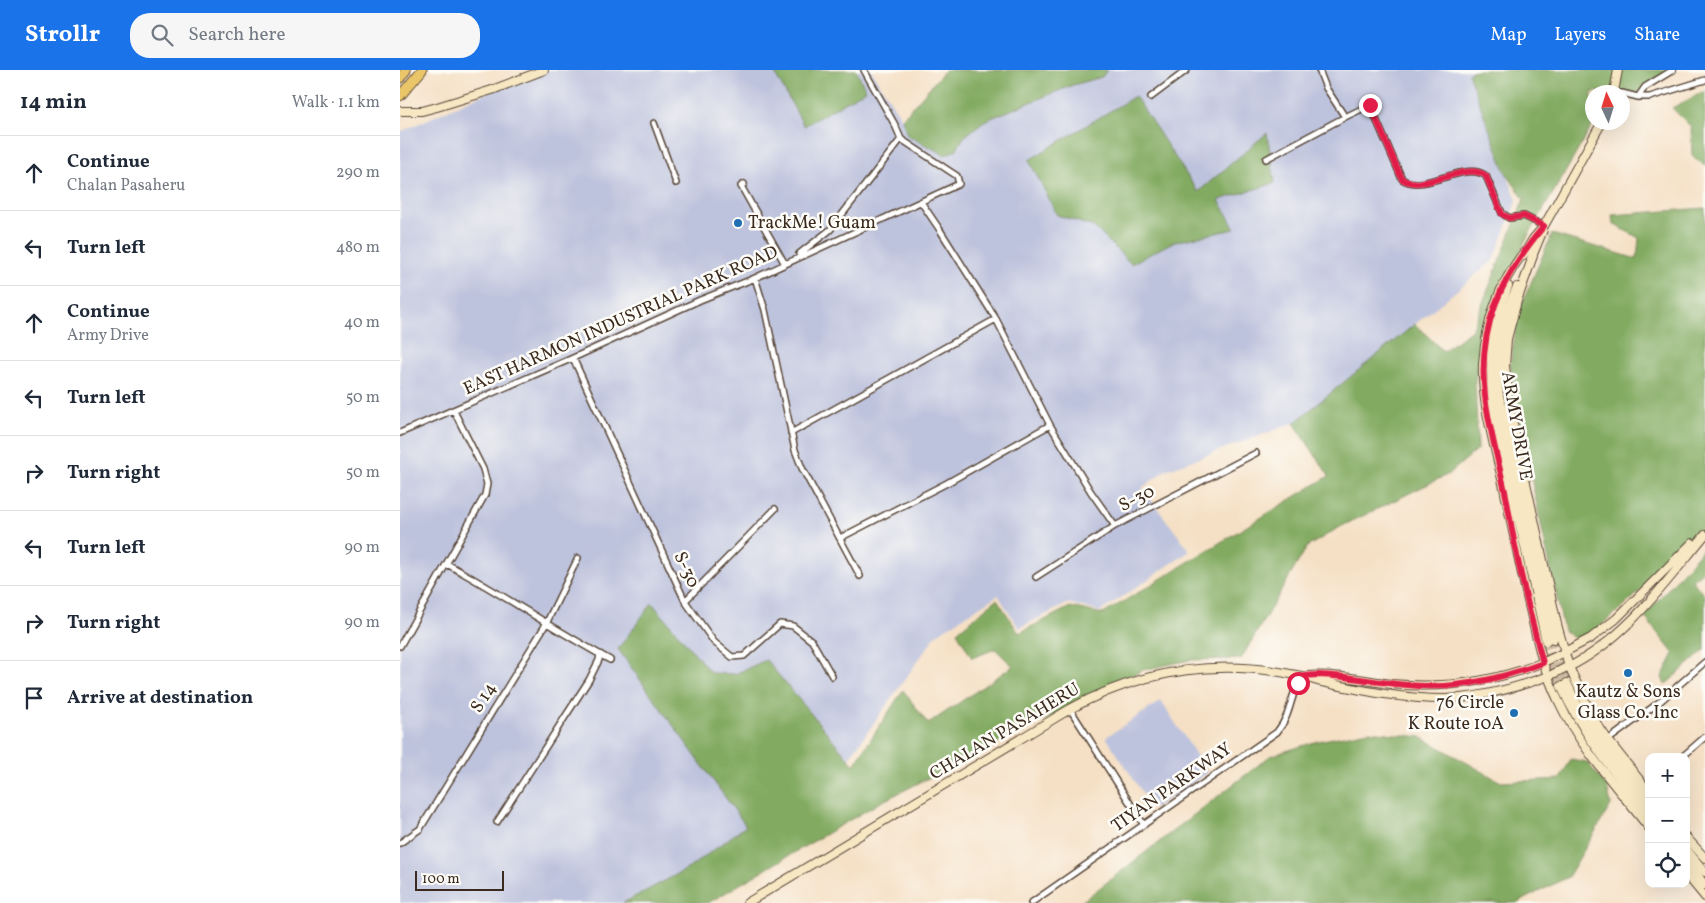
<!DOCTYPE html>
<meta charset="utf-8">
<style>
:root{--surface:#fff;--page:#f6f6f7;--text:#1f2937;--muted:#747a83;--line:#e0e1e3;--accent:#1a73e8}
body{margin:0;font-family:Vollkorn,serif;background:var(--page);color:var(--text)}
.controls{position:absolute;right:15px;bottom:15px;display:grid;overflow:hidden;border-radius:10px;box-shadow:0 5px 20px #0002}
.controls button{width:45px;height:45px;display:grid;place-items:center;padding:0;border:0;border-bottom:1px solid var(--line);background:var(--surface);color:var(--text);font:25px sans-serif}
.compass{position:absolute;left:1185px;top:15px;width:45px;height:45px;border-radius:50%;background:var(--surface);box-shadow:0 5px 20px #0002;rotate:356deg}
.scale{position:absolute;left:15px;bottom:12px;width:89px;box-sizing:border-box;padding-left:5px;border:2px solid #3b2a1e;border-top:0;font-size:14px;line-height:18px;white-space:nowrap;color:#3b2a1e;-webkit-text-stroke:4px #fdfcf7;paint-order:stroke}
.stop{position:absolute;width:15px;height:15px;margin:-11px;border:4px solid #e11d48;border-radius:50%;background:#fff}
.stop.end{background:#e11d48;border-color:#fff;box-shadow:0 1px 5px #0008}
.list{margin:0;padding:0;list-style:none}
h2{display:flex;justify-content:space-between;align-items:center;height:65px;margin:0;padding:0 20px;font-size:21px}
h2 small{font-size:16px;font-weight:400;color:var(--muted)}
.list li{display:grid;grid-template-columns:32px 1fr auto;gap:15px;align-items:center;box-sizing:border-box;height:75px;padding:0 20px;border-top:1px solid var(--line)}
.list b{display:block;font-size:19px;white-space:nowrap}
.list p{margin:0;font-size:16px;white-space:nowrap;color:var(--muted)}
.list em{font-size:16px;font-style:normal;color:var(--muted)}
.icon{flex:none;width:28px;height:28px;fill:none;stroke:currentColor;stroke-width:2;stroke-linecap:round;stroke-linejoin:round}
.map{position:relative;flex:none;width:1305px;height:833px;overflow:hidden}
header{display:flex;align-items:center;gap:30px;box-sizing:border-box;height:70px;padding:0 25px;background:var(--accent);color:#fff}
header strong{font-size:24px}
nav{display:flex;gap:28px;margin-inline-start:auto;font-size:18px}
.search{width:350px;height:45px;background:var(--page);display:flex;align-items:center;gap:12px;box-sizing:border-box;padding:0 18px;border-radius:20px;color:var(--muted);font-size:19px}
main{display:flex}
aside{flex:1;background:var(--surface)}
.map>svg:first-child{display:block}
</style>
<header>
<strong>Strollr</strong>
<div class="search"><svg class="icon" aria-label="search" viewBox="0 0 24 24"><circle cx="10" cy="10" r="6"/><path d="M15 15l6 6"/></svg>Search here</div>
<nav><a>Map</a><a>Layers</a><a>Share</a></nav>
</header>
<main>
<aside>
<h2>14 min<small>Walk · 1.1 km</small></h2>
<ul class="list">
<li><svg class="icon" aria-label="ahead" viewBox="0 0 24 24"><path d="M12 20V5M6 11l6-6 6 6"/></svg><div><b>Continue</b><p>Chalan Pasaheru</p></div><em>290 m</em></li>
<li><svg class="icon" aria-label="left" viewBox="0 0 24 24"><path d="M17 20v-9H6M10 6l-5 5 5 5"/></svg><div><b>Turn left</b></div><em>480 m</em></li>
<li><svg class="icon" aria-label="ahead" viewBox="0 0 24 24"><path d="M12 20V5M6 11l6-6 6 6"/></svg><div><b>Continue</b><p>Army Drive</p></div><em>40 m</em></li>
<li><svg class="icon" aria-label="left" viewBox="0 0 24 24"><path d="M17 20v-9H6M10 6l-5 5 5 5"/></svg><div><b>Turn left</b></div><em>50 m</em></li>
<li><svg class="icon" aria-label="right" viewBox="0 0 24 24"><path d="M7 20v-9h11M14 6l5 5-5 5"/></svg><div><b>Turn right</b></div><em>50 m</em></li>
<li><svg class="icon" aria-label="left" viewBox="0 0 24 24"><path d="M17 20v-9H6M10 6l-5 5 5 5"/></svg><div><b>Turn left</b></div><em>90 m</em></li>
<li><svg class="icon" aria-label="right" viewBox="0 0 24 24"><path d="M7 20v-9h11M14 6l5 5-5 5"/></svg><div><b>Turn right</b></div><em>90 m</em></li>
<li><svg class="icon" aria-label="arrive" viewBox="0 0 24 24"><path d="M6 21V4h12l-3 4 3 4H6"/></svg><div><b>Arrive at destination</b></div></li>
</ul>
</aside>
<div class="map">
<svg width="1305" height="833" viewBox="0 0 1305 833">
<rect width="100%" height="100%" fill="#fdfcf7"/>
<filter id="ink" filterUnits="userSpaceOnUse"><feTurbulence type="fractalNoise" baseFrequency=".02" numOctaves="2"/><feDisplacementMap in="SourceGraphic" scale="10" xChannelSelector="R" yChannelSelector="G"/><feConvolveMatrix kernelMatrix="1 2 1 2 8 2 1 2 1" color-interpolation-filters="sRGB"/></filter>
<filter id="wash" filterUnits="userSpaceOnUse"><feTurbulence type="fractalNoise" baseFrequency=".0096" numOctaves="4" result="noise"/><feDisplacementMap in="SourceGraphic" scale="20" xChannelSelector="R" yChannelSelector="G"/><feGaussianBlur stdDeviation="1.12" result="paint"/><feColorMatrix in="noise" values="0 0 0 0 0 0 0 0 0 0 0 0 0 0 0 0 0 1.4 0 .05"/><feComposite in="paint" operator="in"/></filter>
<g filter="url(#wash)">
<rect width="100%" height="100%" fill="#f5e0c5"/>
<!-- industrial -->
<path fill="#bec3dd" d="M 142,0 L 471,0 L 502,49 L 505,58 L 556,80 L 564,67 L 584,51 L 673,15 L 702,7 L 707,0 L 1075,0 L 1068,3 L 1117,130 L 1094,190 L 894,353 L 766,400 L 742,418 L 790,481 L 700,542 L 669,533 L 619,558 L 598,525 L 537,564 L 449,688 L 366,590 L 335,604 L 311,603 L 252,534 L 218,579 L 346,756 L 289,798 L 223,833 L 0,833 L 0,62 L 92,20 Z
M 761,631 L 808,703 L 753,739 L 706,667 Z"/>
<!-- forest -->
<path fill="#82aa60" stroke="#5e6a3f" d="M 373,0 L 456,0 L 466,20 L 404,56 Z
M 545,0 L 707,0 L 702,7 L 673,15 L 584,51 L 564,67 L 556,80 L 545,85 L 507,65 L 502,49 Z
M 1075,0 L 1273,0 L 1223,31 L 1222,22 L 1192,22 L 1192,52 L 1194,53 L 1125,171 L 1092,244 L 1075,310 L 1078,379 L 1049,404 L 938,458 L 907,477 L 841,589 L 790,590 L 743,600 L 479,733 L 308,833 L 223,833 L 289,798 L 346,756 L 218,579 L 252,533 L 311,603 L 335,604 L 366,590 L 454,695 L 503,620 L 528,654 L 613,596 L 595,579 L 572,588 L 557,562 L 597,529 L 619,563 L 670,537 L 703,544 L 929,406 L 894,353 L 1015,254 L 1043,281 L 1072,260 L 1124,129 L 1106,103 L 1068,3 Z
M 1305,21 L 1305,96 L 1292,86 L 1291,57 L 1272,38 Z
M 735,26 L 798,122 L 867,63 L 875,113 L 819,130 L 835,159 L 773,172 L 731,194 L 694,157 L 657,145 L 629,90 Z
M 1305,138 L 1305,457 L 1233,528 L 1191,564 L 1174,568 L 1164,561 L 1117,343 L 1110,295 L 1119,240 L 1152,164 L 1237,189 L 1239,168 L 1213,154 L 1212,145 Z
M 1305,477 L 1305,500 L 1292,510 L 1305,526 L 1305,580 L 1265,615 L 1262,607 L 1274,584 L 1244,546 Z
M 969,661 L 1021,667 L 1101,712 L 1160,709 L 1171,689 L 1187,692 L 1207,717 L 1211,735 L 1168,807 L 1116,833 L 680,833 L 870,686 L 918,671 Z"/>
</g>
<g filter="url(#ink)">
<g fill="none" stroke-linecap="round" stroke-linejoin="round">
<!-- secondary-tunnel -->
<path stroke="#d0bca4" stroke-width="8" stroke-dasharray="8 4" stroke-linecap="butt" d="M 1153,569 L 1167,613
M 1146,571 L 1161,616"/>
<defs>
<path id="street" d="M 919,0 L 926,18 L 945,47 L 970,35 L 1002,109 C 1025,124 1065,90 1086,106 L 1102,143 L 1109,148 L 1124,146 L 1144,156
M 1222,23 L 1238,27 L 1250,27 L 1305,10
M 751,27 L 787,0
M 1238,27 L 1245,17 L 1273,0
M 254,53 L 276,113
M 866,89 L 945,47
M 344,114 L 341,116 L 385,194 L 386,193
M 521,132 L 540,160 L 596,249 L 650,355 L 691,422 L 715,456
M 399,184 L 430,160 L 501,69
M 355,208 L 365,240 L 395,380 L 402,398 L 460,506
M 173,288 L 285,531 L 314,572 L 332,587 L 344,586 L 380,554 L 393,556 L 412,571 L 432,606
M 0,363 L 173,288 L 300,230 L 355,208 L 559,114 L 557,106 L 501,69 L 495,55 L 464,0
M 391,363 L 596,249
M 440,468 L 547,413 L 650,355
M 47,494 C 102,524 155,560 210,590
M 636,507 L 715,456 L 856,383
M 285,531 L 375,439
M 0,576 L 85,425 L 87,414 L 83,399 L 54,341
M 670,639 L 744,755
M 1208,670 L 1257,634 L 1305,592
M 1282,687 L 1305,667
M 97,752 L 189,610 L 199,590 L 200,584
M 0,773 L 20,759 L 146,554 L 178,488
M 631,833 L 877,662 C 893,642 889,626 902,606"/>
<path id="secondary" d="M 1214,22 L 1218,0
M 0,41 L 22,41 L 37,37 L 92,20 L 144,0
M 1124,182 C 1098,216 1086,251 1083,294 C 1081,337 1098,385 1106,428 C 1114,465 1121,502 1130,539 C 1137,571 1144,602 1159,632 C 1181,679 1217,717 1249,758
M 1123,186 L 1133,169 L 1144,156 L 1202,52
M 1133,186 L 1117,231 L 1107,269 L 1105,296 L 1110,340 L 1157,554 L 1169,597 L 1193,648 L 1208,670 L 1249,722
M 1131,189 L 1143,160
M 1108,216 C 1091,260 1087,297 1095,343 L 1146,571
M 1117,217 C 1101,252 1096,287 1099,325 L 1153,569
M 1161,584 L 1191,568 L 1216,549 L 1292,473
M 1167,598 C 1226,569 1264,514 1305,465
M 907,606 C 935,604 963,610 991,614 C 1045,619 1096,612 1146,591
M 1167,613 C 1187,659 1217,695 1249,734
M 1161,616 C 1183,665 1215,704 1249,745
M 1286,767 L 1305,788
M 1286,779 L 1305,802
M 1286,791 L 1305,815
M 1286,804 L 1305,827
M 347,833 L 670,639 C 743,599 820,588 901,606 C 910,608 918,612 927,613 C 965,621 1004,629 1044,629 C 1081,628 1116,618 1151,605"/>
<path id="primary" d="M 0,8 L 6,0
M 0,26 L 22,0"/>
</defs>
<!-- street casing -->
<use href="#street" stroke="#574537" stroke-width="8"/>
<!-- secondary casing -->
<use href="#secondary" stroke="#574537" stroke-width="10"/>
<!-- primary casing -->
<use href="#primary" stroke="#574537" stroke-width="11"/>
<!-- street -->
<use href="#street" stroke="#fff" stroke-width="5"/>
<!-- secondary -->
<use href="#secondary" stroke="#f7e8c3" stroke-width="8"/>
<!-- primary -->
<use href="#primary" stroke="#ebc669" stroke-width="9"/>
<defs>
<path id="secondary-bridge" d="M 1146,591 L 1161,584
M 1151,605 L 1165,598"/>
</defs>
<!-- secondary-bridge casing -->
<use href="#secondary-bridge" stroke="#574537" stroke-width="10" stroke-linecap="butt"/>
<!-- secondary-bridge -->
<use href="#secondary-bridge" stroke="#f7e8c3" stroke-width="8"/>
</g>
</g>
<g fill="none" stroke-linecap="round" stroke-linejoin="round" filter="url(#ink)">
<!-- route -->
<path stroke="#e11d48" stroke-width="6" d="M 898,613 L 902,606 L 918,605 C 953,606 988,615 1024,616 C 1065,618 1105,607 1143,593 C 1131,549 1120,504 1112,460 C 1110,448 1108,437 1106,426 C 1099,393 1089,359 1085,326 C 1077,257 1101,207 1144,156 L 1124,146 L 1109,148 L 1102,144 L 1086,106 C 1065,90 1025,124 1002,109 L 970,35"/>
</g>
<!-- markers -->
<g fill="#1f6fb2" stroke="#fdfcf7" stroke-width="2">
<circle cx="338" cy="153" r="5"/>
<circle cx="1228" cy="603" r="5"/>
<circle cx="1114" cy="643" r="5"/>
</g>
<g text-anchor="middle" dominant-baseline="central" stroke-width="5" stroke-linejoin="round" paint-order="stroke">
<!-- poi labels -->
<g font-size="18" fill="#3b2a1e" stroke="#fdfcf7" text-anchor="start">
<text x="348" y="153">TrackMe! Guam</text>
<text x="1228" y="622" text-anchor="middle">Kautz &amp; Sons<tspan x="1228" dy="21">Glass Co. Inc</tspan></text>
<text x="1104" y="633" text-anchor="end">76 Circle<tspan x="1104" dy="21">K Route 10A</tspan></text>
</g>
<!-- street labels -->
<g font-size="18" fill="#3b2a1e" stroke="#fdfcf7">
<text transform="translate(221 251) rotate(-24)">EAST HARMON INDUSTRIAL PARK ROAD</text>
<text transform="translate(1116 356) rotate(80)">ARMY DRIVE</text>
<text transform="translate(737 429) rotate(-27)">S-30</text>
<text transform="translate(286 500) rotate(65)">S-30</text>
<text transform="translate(84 628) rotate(-58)">S 14</text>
<text transform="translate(605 662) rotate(-31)">CHALAN PASAHERU</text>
<text transform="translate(772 718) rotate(-35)">TIYAN PARKWAY</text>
</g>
</g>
</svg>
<div class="controls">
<button>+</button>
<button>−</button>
<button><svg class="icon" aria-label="locate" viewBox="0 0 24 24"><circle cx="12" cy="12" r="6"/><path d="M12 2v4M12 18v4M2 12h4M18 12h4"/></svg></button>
</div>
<svg class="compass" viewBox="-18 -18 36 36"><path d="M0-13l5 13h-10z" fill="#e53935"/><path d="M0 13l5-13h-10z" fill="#747a83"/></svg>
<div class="scale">100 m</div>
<div class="stop" style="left:898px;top:613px"></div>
<div class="stop end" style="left:970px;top:35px"></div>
</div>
</main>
